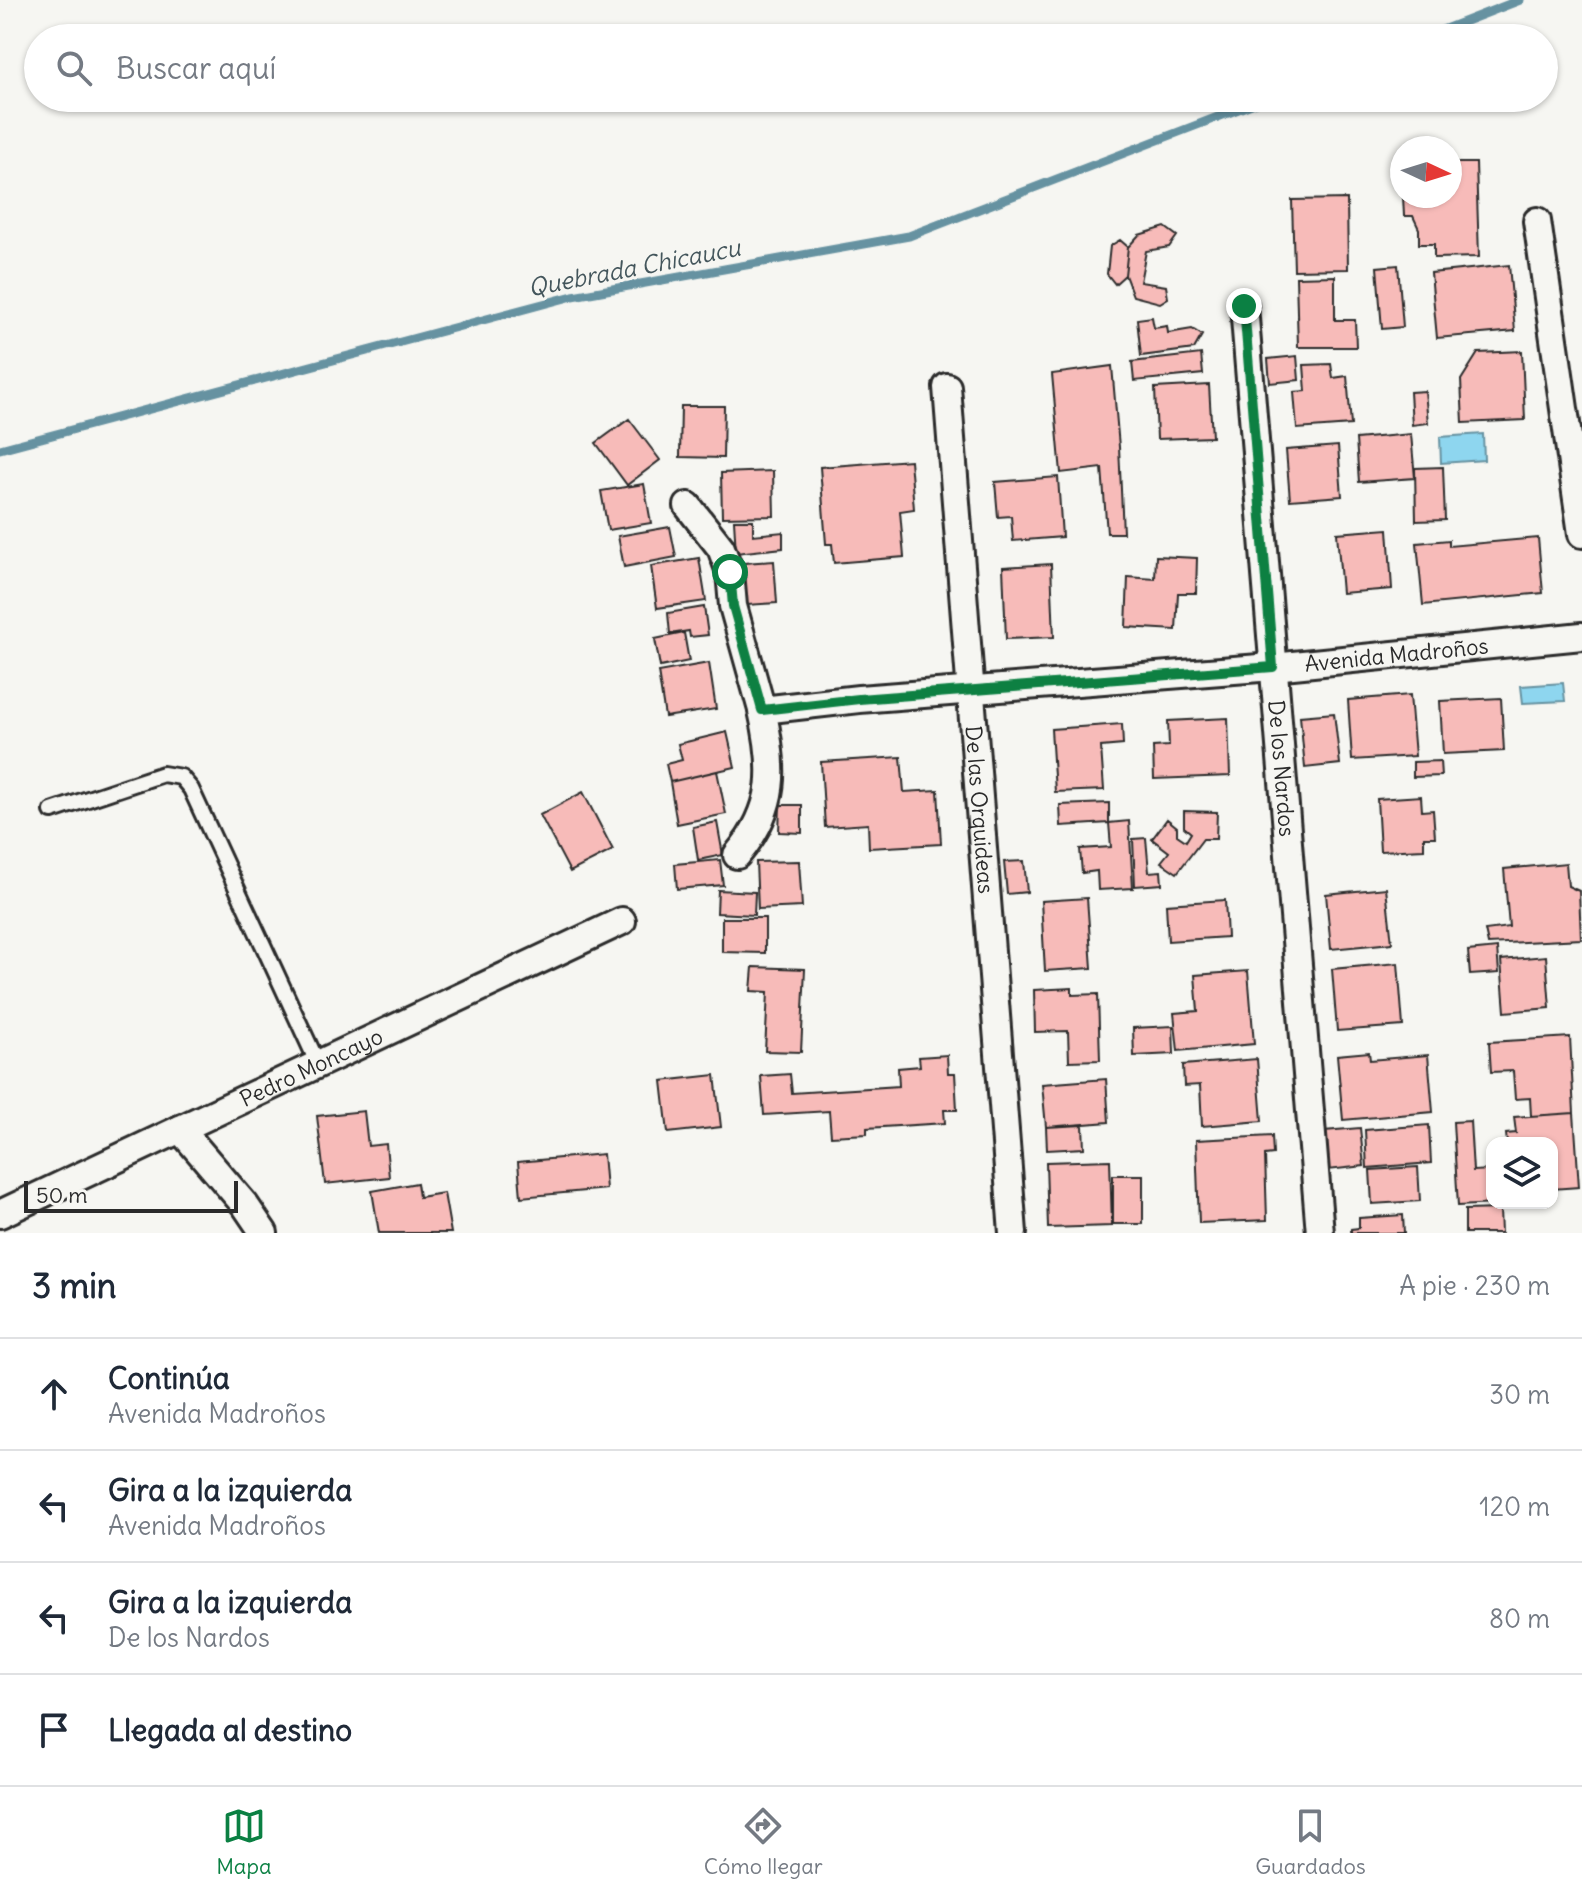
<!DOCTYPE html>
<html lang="es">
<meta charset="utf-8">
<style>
:root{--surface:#fff;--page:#f2f2f3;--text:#1f2937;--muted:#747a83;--line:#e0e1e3;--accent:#0b8043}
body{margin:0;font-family:Delius,sans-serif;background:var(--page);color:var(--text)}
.controls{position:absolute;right:24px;bottom:24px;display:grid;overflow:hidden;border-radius:16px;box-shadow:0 2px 6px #0004}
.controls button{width:72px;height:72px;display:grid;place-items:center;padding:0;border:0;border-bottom:2px solid var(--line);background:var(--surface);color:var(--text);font:40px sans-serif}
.compass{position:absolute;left:1390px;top:136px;width:72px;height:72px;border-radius:50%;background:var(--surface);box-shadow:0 2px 6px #0004;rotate:94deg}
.scale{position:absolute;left:24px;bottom:20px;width:214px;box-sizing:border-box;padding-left:8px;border:4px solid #2b2b2b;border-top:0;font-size:22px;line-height:28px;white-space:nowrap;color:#2b2b2b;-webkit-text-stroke:6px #f6f6f2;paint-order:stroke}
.stop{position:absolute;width:24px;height:24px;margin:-18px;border:6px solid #0b8043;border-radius:50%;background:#fff}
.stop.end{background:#0b8043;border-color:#fff;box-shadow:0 2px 8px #0008}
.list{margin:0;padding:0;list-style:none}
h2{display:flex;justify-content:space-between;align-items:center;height:104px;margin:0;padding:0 32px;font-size:34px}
h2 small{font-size:26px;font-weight:400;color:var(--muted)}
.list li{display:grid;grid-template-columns:52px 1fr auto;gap:24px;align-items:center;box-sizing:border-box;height:112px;padding:0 32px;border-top:2px solid var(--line)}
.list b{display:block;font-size:30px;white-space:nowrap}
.list p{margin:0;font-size:26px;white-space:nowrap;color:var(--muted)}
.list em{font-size:26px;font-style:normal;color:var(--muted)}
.icon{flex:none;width:44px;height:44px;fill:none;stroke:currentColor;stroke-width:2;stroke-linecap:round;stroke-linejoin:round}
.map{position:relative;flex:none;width:1582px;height:1233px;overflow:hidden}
.search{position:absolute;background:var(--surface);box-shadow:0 2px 6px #0004;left:24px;right:24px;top:24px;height:88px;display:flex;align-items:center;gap:20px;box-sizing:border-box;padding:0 28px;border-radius:44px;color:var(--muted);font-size:30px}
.sheet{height:552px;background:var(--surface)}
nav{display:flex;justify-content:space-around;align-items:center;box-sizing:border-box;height:112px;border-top:2px solid var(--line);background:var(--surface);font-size:22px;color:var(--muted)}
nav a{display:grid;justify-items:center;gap:4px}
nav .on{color:var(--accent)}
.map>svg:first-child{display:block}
</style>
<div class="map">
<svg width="1582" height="1233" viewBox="0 0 1582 1233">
<rect width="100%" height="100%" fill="#f6f6f2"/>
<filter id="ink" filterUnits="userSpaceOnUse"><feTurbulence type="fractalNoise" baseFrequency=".0125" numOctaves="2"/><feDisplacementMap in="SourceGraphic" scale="16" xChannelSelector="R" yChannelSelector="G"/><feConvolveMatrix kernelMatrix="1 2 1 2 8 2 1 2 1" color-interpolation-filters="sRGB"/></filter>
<g filter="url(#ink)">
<!-- water -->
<path fill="#8ed6ef" stroke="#6692a1" stroke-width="2" d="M 1483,434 L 1484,460 L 1441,463 L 1440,437 Z
M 1563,683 L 1565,701 L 1523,703 L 1521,686 Z"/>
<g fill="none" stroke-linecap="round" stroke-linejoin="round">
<!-- stream -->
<path stroke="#6692a1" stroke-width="9" d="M 1422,38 L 1520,0
M 0,449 L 573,296 L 909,236 L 1267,98"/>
</g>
<!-- building -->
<path fill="#f7bbb9" stroke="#2b2b2b" stroke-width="2" d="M 1450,163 L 1476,163 L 1479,257 L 1434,258 L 1434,244 L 1419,244 L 1419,229 L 1413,216 L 1404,216 L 1403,196 L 1450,196 Z
M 1347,199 L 1348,269 L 1294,270 L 1292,200 Z
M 1165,227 L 1177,236 L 1169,247 L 1146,251 L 1140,282 L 1166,286 L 1168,298 L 1160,303 L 1133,296 L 1125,275 L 1128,247 L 1139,235 Z
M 1120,240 L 1128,247 L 1125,275 L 1115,284 L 1107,274 L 1110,246 Z
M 1398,265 L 1403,327 L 1382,329 L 1377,267 Z
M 1509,265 L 1515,331 L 1437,338 L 1431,273 Z
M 1335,276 L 1335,320 L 1355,320 L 1356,347 L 1298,347 L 1296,277 Z
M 1152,317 L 1154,328 L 1167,326 L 1168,333 L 1192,329 L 1202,335 L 1194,349 L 1141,356 L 1137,319 Z
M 1522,351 L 1525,420 L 1463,423 L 1461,380 L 1478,353 Z
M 1201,354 L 1203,374 L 1134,381 L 1132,362 Z
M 1297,356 L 1299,380 L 1270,383 L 1268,359 Z
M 1331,364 L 1333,378 L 1347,376 L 1351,425 L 1297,429 L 1294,392 L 1306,391 L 1304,365 Z
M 1112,366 L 1119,447 L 1123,533 L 1107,533 L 1102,468 L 1061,473 L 1052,374 Z
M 1209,385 L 1212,437 L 1157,439 L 1155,388 Z
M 1425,391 L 1428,423 L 1412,425 L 1410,392 Z
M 681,406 L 724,406 L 723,458 L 680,457 Z
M 629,419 L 660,460 L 627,485 L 596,443 Z
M 1411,434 L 1415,478 L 1359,482 L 1356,439 Z
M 1338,446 L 1342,496 L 1290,500 L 1286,450 Z
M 910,460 L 914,509 L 900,511 L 904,557 L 834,563 L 832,544 L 826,544 L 820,467 Z
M 1443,467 L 1445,520 L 1416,521 L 1415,468 Z
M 773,471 L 774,516 L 722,517 L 721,473 Z
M 1058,477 L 1062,537 L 1013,541 L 1011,516 L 998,517 L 995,482 Z
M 644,484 L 651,523 L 608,530 L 601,491 Z
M 734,520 L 753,520 L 753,535 L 783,532 L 783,548 L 736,553 Z
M 670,527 L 676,557 L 624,567 L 618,536 Z
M 1388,529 L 1392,589 L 1342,593 L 1337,533 Z
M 1538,538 L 1543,593 L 1423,605 L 1417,543 L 1449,540 L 1449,546 Z
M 1156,556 L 1197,558 L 1196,593 L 1178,593 L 1176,630 L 1126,627 L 1128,577 L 1155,579 Z
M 699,558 L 706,601 L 657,608 L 651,566 Z
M 774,561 L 777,603 L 747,605 L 744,563 Z
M 1051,564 L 1054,637 L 1006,639 L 1003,567 Z
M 704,607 L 708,635 L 690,637 L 689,631 L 670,634 L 668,613 Z
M 684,633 L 689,661 L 660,667 L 655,639 Z
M 709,663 L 716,709 L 665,717 L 658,672 Z
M 1410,695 L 1415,756 L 1352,760 L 1348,700 Z
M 1501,698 L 1504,751 L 1443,754 L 1440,701 Z
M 1334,713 L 1340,764 L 1305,768 L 1300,716 Z
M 1228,718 L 1230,776 L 1154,779 L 1153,747 L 1169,746 L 1168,721 Z
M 1122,724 L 1123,745 L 1101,747 L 1104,790 L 1055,792 L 1051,729 Z
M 727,732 L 735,767 L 670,782 L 666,764 L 682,760 L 678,744 Z
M 901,757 L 904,792 L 938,790 L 941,844 L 869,848 L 868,824 L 825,827 L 821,762 Z
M 1440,761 L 1441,776 L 1413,777 L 1413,762 Z
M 717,771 L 726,814 L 677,824 L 670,782 Z
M 583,792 L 613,850 L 570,872 L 540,815 Z
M 1421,796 L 1422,811 L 1433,810 L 1435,837 L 1424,837 L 1424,849 L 1380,851 L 1377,799 Z
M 1109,803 L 1109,823 L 1061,826 L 1060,805 Z
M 780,805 L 802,805 L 802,833 L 779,832 Z
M 1184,811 L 1217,812 L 1216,839 L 1203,839 L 1177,873 L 1161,862 L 1169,852 L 1152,839 L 1167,819 L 1177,827 L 1177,835 L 1186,841 L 1191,833 L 1184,827 Z
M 1129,821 L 1133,888 L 1098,890 L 1097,871 L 1082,873 L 1080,849 L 1111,847 L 1109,823 Z
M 717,822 L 723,855 L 698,860 L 693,827 Z
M 1146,838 L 1149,872 L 1161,871 L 1162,884 L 1135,886 L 1133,839 Z
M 720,860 L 723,885 L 677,889 L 675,864 Z
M 799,861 L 802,907 L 758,909 L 756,862 Z
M 1024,861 L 1027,892 L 1007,894 L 1004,862 Z
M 1566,863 L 1568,886 L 1579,891 L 1581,939 L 1488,944 L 1485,930 L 1509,927 L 1504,869 Z
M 1386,888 L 1392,943 L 1331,949 L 1326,894 Z
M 718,890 L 755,892 L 754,915 L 717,913 Z
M 1087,898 L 1092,968 L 1045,971 L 1041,901 Z
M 1225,900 L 1227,937 L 1168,941 L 1166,904 Z
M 722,918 L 765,918 L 765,953 L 722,952 Z
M 1497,948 L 1499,973 L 1470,975 L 1468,951 Z
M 1546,956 L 1550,1008 L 1505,1012 L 1501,960 Z
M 1398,963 L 1403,1026 L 1337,1031 L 1332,969 Z
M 753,967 L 805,969 L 801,1052 L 765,1051 L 768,992 L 751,991 Z
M 1248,971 L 1254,1044 L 1178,1051 L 1174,1013 L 1198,1011 L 1195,975 Z
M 1072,988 L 1072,995 L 1098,994 L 1100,1060 L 1069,1061 L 1068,1031 L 1035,1032 L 1034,990 Z
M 1173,1026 L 1174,1054 L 1134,1056 L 1133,1028 Z
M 1570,1037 L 1574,1113 L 1531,1116 L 1530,1098 L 1515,1099 L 1513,1071 L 1491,1072 L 1489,1042 Z
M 1369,1052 L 1370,1060 L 1428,1055 L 1433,1112 L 1343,1120 L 1337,1055 Z
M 947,1055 L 948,1073 L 955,1073 L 957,1110 L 944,1110 L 945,1123 L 867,1128 L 867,1134 L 831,1136 L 829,1111 L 764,1115 L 761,1076 L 790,1074 L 792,1093 L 899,1086 L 898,1068 L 920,1066 L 919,1057 Z
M 1257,1059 L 1262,1121 L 1202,1126 L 1200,1085 L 1184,1086 L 1183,1065 Z
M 715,1075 L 721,1127 L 668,1133 L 662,1081 Z
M 1106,1079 L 1109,1122 L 1046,1127 L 1042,1084 Z
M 364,1111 L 368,1146 L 386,1144 L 389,1177 L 325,1184 L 317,1116 Z
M 1574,1113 L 1579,1187 L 1552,1189 L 1552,1143 L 1507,1143 L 1506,1134 L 1516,1133 L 1514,1117 Z
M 1470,1121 L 1473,1171 L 1492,1170 L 1494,1204 L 1458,1206 L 1453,1122 Z
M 1083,1125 L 1084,1148 L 1047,1150 L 1046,1127 Z
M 1429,1125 L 1431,1163 L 1367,1168 L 1365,1130 Z
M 1360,1128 L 1364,1166 L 1328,1170 L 1324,1131 Z
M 1272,1136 L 1273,1154 L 1265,1155 L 1267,1220 L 1199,1223 L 1196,1140 Z
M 603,1154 L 606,1189 L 521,1197 L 518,1162 Z
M 1110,1160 L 1112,1226 L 1048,1228 L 1046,1162 Z
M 1418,1167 L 1420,1201 L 1372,1204 L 1370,1170 Z
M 1113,1175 L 1143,1175 L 1143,1224 L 1113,1224 Z
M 417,1183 L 419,1197 L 444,1193 L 451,1233 L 379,1233 L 372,1191 Z
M 1500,1209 L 1501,1233 L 1465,1233 L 1465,1210 Z
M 1403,1215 L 1404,1233 L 1351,1233 L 1351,1229 L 1359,1228 L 1359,1218 Z"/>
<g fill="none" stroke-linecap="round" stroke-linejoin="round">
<defs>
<path id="lane" d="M 52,811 L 163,774 L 181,777 L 191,789 L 318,1064"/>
<g id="street">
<path d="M 1537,221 L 1582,534"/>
<path id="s1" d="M 1244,306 L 1320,1233"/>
<path id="s2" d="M 947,387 L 1013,1233"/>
<path id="s3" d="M 688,506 L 721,548 L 730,572 L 733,606 L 762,710 L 859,699 L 1273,667 L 1582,636"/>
<path d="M 737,855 C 777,808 775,767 762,710"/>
<path d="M 180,1129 L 245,1205 L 264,1233"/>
<path id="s4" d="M 0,1214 L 622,921"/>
</g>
</defs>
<!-- lane casing -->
<use href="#lane" stroke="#2b2b2b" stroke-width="20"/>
<!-- street casing -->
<use href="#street" stroke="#2b2b2b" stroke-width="32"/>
<!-- lane -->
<use href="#lane" stroke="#f6f6f2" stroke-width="14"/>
<!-- street -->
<use href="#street" stroke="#f6f6f2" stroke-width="26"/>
</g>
</g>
<g fill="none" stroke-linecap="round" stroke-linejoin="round" filter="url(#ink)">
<!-- route -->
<path stroke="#0b8043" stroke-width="10" d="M 730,572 L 733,606 L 762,710 L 859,699 L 1273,667 L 1244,306"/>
</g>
<g text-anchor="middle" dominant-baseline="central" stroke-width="6" stroke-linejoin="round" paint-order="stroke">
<!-- street labels -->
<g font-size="22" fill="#2b2b2b" stroke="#f6f6f2">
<text stroke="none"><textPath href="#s3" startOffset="858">Avenida Madroños</textPath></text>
<text stroke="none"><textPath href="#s1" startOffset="464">De los Nardos</textPath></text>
<text stroke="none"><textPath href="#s2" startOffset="424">De las Orquideas</textPath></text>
<text stroke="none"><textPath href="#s4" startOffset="344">Pedro Moncayo</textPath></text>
</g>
<!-- water labels -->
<g font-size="24" font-style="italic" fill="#44565c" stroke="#f6f6f2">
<text transform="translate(634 267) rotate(-11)">Quebrada Chicaucu</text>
</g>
</g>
</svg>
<div class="controls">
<button><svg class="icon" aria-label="layers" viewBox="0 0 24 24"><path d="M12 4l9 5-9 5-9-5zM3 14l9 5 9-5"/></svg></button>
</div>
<svg class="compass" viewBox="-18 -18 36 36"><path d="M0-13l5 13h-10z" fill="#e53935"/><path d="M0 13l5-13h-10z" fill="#747a83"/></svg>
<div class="scale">50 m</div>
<div class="stop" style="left:730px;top:572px"></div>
<div class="stop end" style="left:1244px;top:306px"></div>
<div class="search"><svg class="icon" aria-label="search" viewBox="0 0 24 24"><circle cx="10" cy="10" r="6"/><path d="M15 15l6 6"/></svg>Buscar aquí</div>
</div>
<section class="sheet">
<h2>3 min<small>A pie · 230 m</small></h2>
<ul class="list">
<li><svg class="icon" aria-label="ahead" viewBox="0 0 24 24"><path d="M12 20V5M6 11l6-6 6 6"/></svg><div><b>Continúa</b><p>Avenida Madroños</p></div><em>30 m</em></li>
<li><svg class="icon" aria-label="left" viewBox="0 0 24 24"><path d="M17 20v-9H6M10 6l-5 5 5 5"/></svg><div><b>Gira a la izquierda</b><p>Avenida Madroños</p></div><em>120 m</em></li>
<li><svg class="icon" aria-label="left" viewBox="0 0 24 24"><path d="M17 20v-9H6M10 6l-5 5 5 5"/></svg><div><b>Gira a la izquierda</b><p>De los Nardos</p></div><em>80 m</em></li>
<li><svg class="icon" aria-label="arrive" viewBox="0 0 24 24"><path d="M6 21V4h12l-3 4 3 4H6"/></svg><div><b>Llegada al destino</b></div></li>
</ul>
</section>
<nav>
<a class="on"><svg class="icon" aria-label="map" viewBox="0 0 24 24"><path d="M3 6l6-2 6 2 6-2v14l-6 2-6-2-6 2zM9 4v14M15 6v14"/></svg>Mapa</a>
<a><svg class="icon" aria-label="directions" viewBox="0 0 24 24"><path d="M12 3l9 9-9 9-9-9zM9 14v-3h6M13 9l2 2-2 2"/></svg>Cómo llegar</a>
<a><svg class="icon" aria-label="saved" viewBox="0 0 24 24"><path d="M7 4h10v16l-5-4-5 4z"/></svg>Guardados</a>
</nav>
